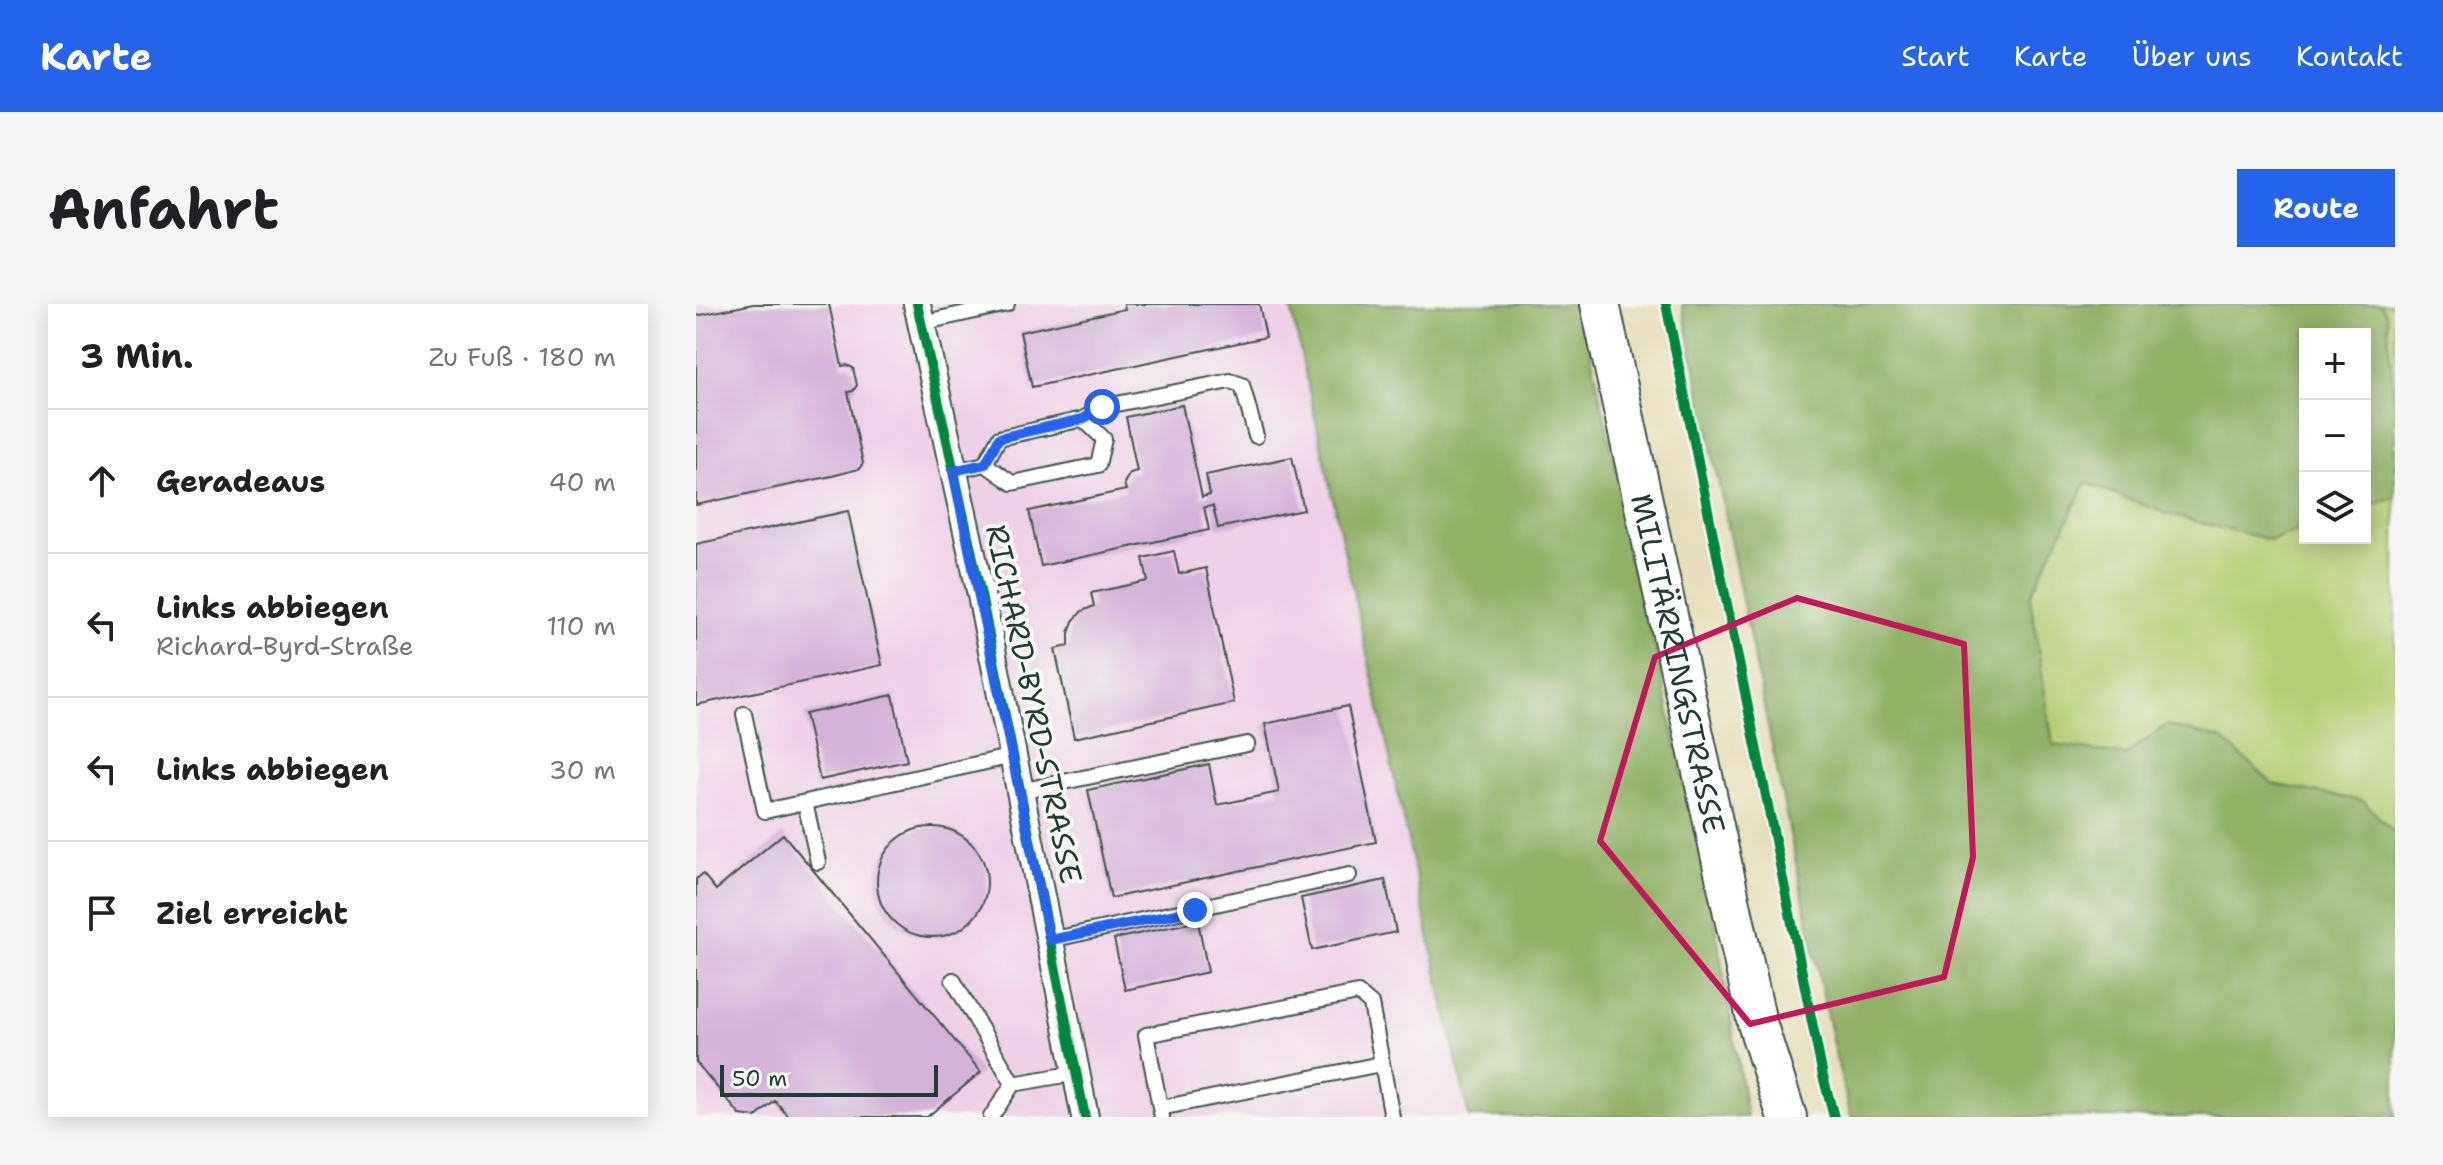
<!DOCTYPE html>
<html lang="de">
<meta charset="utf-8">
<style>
:root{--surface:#fff;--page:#f6f6f6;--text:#202124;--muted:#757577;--line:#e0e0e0;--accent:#2563eb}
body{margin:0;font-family:"Shantell Sans",sans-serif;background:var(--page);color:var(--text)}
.controls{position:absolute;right:24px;top:24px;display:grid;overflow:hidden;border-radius:0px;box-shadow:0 4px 20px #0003}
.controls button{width:72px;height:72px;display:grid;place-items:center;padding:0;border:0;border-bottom:2px solid var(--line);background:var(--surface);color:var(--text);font:40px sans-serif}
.scale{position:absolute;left:24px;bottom:20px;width:218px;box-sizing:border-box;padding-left:8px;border:4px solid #1f3d34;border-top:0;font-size:22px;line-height:28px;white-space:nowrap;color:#1f3d34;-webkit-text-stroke:6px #f6f6f2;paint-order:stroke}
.stop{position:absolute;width:24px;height:24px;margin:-18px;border:6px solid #2563eb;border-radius:50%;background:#fff}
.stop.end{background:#2563eb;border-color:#fff;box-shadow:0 2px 8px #0008}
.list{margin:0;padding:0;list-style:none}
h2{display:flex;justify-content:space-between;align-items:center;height:104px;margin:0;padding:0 32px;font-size:34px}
h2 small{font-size:26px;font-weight:400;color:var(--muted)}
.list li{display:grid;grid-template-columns:52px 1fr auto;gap:24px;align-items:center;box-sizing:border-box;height:144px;padding:0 32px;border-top:2px solid var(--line)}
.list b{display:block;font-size:30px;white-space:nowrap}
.list p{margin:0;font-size:26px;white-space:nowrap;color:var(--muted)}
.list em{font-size:26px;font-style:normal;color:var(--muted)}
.icon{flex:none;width:44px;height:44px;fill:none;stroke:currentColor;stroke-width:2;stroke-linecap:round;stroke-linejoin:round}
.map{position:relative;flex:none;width:1699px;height:813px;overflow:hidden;border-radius:0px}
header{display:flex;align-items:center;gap:48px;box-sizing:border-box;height:112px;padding:0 40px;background:var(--accent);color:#fff}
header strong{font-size:38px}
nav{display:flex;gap:44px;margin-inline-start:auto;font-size:28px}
.intro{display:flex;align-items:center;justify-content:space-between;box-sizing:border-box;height:192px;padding:0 48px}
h1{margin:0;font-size:56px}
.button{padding:20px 36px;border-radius:0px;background:var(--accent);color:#fff;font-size:28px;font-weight:700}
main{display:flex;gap:48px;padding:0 48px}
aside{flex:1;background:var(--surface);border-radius:0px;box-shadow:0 4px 20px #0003}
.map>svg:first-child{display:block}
</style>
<header>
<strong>Karte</strong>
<nav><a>Start</a><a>Karte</a><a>Über uns</a><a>Kontakt</a></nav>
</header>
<div class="intro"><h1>Anfahrt</h1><a class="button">Route</a></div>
<main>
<aside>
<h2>3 Min.<small>Zu Fuß · 180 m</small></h2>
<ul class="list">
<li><svg class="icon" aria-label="ahead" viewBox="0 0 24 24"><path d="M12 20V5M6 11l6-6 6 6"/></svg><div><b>Geradeaus</b></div><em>40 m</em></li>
<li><svg class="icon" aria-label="left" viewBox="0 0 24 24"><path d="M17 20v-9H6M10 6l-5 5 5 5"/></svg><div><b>Links abbiegen</b><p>Richard-Byrd-Straße</p></div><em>110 m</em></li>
<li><svg class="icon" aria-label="left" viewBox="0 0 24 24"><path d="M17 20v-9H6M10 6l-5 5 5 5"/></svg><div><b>Links abbiegen</b></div><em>30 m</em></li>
<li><svg class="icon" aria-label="arrive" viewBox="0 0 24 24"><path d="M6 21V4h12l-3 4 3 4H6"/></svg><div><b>Ziel erreicht</b></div></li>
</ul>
</aside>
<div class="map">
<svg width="1699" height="813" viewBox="0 0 1699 813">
<rect width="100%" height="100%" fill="#f6f6f2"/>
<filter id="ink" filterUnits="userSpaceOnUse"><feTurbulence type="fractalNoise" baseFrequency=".0125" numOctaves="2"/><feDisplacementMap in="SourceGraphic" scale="16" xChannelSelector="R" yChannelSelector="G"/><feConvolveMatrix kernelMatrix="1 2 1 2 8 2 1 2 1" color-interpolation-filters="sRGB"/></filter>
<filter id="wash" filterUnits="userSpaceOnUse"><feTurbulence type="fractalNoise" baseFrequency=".006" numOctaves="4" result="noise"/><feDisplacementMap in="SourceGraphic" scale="32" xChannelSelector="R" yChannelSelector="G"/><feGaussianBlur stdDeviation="1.8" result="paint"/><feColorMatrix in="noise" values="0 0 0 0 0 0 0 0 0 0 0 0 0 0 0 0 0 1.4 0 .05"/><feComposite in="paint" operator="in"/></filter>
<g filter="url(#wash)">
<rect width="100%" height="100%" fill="#e7dfbb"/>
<!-- built -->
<path fill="#eed0e7" d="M 0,0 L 594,0 L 773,813 L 0,813 Z"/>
<!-- green -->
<path fill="#b5ce74" stroke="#6a8654" stroke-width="2" d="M 1684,0 L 1699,0 L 1699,119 L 1691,11 Z
M 1390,179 L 1474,211 L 1575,236 L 1609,224 L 1609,234 L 1669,234 L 1669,203 L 1699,193 L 1699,530 L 1667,497 L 1577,480 L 1526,435 L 1470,421 L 1430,451 L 1357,441 L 1334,292 Z"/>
<!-- forest -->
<path fill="#90b166" stroke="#58774d" stroke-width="2" d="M 594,0 L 884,0 L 1019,618 L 1051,813 L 773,813 Z
M 986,0 L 1684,0 L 1691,11 L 1699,119 L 1699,193 L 1669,203 L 1669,30 L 1609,30 L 1609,224 L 1575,236 L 1474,211 L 1390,179 L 1334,292 L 1357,441 L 1430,451 L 1470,421 L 1526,435 L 1577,480 L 1667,497 L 1699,530 L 1699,813 L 1155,813 L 1136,736 Z"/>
<g id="blocks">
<!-- building -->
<path fill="#d4b3d8" d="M 57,0 L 133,0 L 146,62 L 151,61 L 157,64 L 161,81 L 157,87 L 152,88 L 167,159 L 163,165 L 136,172 L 0,201 L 0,12 Z
M 428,0 L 563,0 L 570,33 L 336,83 L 324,28 L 429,5 Z
M 486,101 L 506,193 L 514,191 L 510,171 L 596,153 L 608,206 L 522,224 L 517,202 L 508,203 L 513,226 L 345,262 L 333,207 L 430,186 L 428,179 L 434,169 L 441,167 L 430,113 Z
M 152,207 L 186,361 L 0,401 L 0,240 Z
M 478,247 L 483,270 L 510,264 L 538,399 L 378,434 L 359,345 L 373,342 L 373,329 L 377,317 L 386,307 L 398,302 L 395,289 L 452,277 L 447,254 Z
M 197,391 L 211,457 L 124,476 L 109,410 Z
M 652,402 L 680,538 L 415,594 L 392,486 L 513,460 L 521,501 L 583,488 L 569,420 Z
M181 578a55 55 0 1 1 110 0a55 55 0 1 1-110 0Z
M 87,530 L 285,768 L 231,813 L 93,813 L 79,797 L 60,813 L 44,811 L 0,758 L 0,575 L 7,570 L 20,586 Z
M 689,576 L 700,628 L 616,646 L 605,594 Z
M 502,617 L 512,668 L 429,686 L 418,635 Z"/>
</g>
</g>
<g filter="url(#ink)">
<use href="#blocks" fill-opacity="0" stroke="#3d5548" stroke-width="2"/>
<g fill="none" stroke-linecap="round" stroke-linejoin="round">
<defs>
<path id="service" d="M 225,19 L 311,0
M 387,115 L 406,103 L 534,77 L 546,81 L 560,132
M 257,167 L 289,160 L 316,179 L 402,161 L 408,135 L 387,115 L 303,134 L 289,160
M 48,410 L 69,507 L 317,452
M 324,487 L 551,440
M 109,498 L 122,558
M 354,636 L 653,571
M 257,676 L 317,780 L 380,769
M 464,804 L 685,760
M 295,813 L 317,780
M 466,813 L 450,731 L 662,689 L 675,700 L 696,813"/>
<path id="minor" d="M 221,0 L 285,291 L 389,813"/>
<g id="secondary">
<path id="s1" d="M 904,0 L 1061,719 L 1091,813"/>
</g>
</defs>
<!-- service casing -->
<use href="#service" stroke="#3d5548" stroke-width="18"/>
<!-- minor casing -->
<use href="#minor" stroke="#3d5548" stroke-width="30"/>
<!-- secondary casing -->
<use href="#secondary" stroke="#3d5548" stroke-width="42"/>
<!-- service -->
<use href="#service" stroke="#fff" stroke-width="14"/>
<!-- minor -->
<use href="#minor" stroke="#fff" stroke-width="26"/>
<!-- secondary -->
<use href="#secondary" stroke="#fff" stroke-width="38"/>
<defs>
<path id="cycleway" d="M 221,0 L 285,291 L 389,813
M 970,0 L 1127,772 L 1138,813"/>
</defs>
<!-- cycleway casing -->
<use href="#cycleway" stroke="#f6f6f2" stroke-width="15"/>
<!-- cycleway -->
<use href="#cycleway" stroke="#00873e" stroke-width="10"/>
</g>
</g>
<g fill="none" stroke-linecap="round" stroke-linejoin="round" filter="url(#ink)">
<!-- route -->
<path stroke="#2563eb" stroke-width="10" d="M 406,103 L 387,115 L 303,134 L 289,160 L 257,167 L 354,636 L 499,606"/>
</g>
<!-- marked area -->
<path fill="none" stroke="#c2185b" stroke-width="6" stroke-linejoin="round" d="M 1101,294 L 1268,340 L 1277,553 L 1248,673 L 1054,720 L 904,537 L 959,353 Z"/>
<g text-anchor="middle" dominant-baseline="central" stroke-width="8" stroke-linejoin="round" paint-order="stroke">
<!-- street labels -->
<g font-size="30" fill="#1f3d34" stroke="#f6f6f2">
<text stroke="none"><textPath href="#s1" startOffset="368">MILITÄRRINGSTRASSE</textPath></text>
<text transform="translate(338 400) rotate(78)">RICHARD-BYRD-STRASSE</text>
</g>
</g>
</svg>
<div class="controls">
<button>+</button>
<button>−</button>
<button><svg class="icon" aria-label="layers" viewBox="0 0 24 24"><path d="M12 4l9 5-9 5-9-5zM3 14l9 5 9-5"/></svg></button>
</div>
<div class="scale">50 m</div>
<div class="stop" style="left:406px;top:103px"></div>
<div class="stop end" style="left:499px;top:606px"></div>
</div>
</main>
